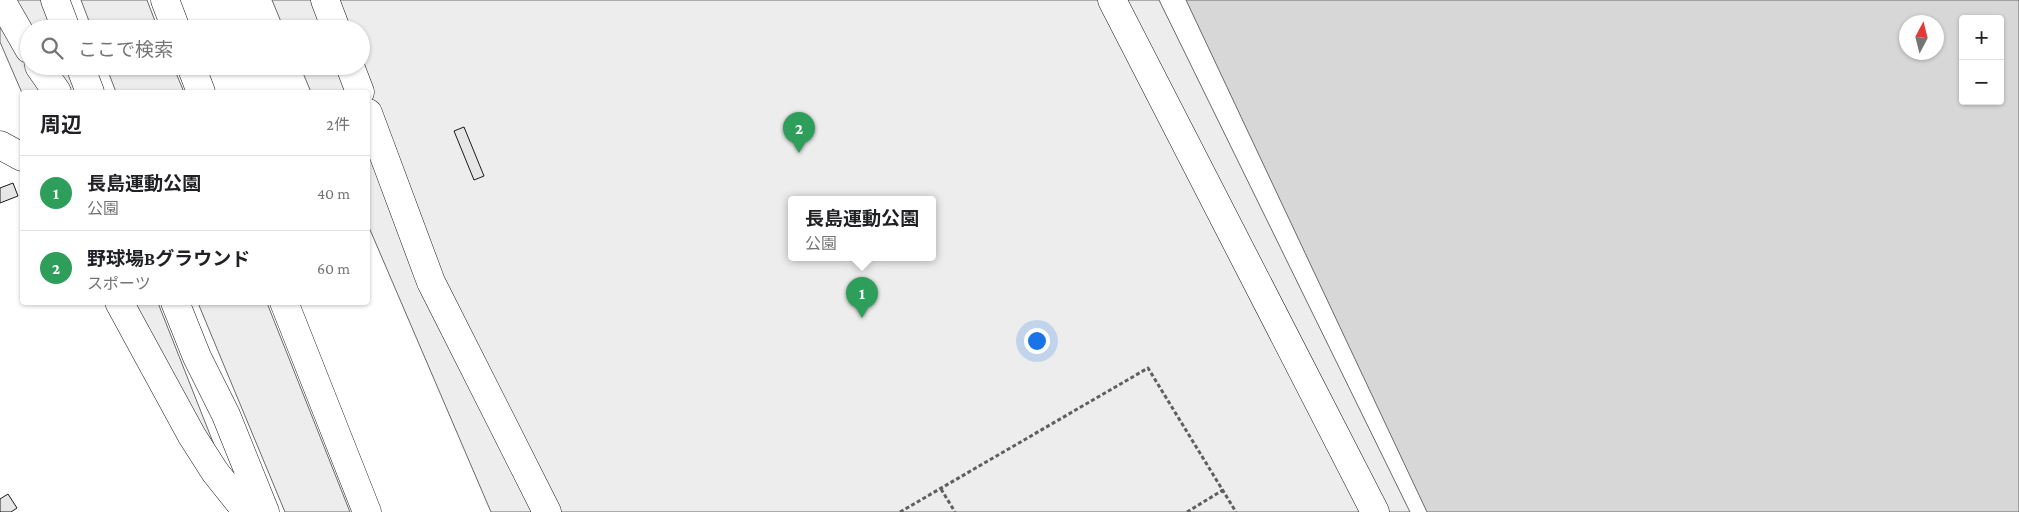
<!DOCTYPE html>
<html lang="ja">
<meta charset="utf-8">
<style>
:root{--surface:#fff;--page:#f2f2f2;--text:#202124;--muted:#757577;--line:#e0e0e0;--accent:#b45309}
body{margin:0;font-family:"Crimson Pro","Noto Sans JP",serif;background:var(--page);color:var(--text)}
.controls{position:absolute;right:15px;top:15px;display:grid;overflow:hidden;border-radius:5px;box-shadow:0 1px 4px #0004}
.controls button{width:45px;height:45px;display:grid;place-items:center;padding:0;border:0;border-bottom:1px solid var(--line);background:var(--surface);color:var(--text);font:25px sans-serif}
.compass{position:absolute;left:1899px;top:15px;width:45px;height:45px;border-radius:50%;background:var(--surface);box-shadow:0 1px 4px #0004;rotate:7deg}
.you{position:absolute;left:1036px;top:340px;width:18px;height:18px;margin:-12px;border:4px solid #fff;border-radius:50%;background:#1a73e8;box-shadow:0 0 0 8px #1a73e833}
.badge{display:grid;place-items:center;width:32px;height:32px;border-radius:50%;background:var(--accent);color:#fff;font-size:16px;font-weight:700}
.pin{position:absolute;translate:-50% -41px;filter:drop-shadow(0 1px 2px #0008)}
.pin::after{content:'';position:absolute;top:26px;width:18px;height:15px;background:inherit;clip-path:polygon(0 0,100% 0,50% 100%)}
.popup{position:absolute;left:788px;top:196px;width:148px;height:65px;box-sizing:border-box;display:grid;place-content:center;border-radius:5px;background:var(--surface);filter:drop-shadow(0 1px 4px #0005);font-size:16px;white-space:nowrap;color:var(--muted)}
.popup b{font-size:19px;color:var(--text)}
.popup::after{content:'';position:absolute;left:50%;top:100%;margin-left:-10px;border:10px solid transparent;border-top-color:var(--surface)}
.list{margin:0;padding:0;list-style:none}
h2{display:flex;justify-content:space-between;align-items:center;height:65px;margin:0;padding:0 20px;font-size:21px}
h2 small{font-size:16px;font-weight:400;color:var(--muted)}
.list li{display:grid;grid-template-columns:32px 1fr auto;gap:15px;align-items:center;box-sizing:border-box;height:75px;padding:0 20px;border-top:1px solid var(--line)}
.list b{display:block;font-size:19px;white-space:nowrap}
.list p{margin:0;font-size:16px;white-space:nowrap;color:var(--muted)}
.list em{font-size:16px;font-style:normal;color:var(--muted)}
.icon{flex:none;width:28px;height:28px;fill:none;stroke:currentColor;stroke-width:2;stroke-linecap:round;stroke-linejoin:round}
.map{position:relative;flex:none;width:2019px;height:512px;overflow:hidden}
.search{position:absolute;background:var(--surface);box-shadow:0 1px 4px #0004;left:20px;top:20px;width:350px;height:55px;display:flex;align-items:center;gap:12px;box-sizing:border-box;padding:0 18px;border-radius:28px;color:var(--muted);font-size:19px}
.panel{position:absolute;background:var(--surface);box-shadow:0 1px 4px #0004;left:20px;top:90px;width:350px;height:215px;border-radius:5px}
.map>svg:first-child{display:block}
</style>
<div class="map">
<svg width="2019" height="512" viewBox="0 0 2019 512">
<rect width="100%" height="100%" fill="#fff"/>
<!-- built -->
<path fill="#ededed" stroke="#6a6a6a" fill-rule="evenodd" d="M 11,0 L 45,0 L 55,29 L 29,29 Z
M 81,0 L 147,0 L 158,29 L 92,29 Z
M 272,0 L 1159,0 L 1410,512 L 491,512 L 368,225 L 368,92 L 311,92 L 300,66 L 361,66 L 361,29 L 284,29 ZM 792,199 L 932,199 L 932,257 L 792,257 Z
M 0,9 L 48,92 L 22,93 L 0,42 Z
M 49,66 L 68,66 L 78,92 L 65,92 Z
M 106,66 L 173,66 L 184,92 L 116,92 Z
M 130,303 L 158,303 L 224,470 Z
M 198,303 L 267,303 L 350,512 L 285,512 Z"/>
<!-- water -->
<path fill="#d7d7d7" stroke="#6a6a6a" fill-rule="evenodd" d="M 1186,0 L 2019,0 L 2019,512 L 1427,512 ZM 1963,19 L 2000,19 L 2000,101 L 1963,101 ZM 1906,22 L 1936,22 L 1936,52 L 1906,52 Z"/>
<!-- building -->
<path fill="#e6e6e6" stroke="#1a1a1a" d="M 464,127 L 484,176 L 474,180 L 454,131 Z
M 13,183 L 18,196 L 0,203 L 0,188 Z
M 8,494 L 17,508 L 11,512 L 0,512 L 0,499 Z"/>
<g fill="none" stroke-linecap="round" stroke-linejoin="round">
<defs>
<path id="minor" d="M 1,0 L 29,49
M 55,0 L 66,29
M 165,0 L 176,29
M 325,0 L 336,29
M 1112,0 L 1375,512
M 39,66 L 57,92
M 80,66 L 90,92
M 191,66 L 201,92
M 350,66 L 360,92
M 368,113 L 431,282 L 547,512
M 0,145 L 22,157
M 119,302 L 192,436 L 215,472 L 247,512
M 175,302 L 197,357 L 226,415 L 265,512
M 284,302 L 367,512"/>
</defs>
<!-- minor casing -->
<use href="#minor" stroke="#1a1a1a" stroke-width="29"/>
<!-- path -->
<path stroke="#5f5f5f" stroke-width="3" stroke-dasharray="4 2.5" stroke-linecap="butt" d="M 941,489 L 955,512
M 900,512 L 1148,368 L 1236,512
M 1187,512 L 1223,490"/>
<!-- minor -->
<use href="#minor" stroke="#fff" stroke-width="28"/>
</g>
</svg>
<div class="controls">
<button>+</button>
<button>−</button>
</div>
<svg class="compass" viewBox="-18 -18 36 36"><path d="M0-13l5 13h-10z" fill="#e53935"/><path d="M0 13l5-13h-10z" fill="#757577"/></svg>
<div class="you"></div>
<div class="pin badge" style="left:862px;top:318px;background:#2e9e5b">1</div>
<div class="popup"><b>長島運動公園</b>公園</div>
<div class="pin badge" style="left:799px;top:153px;background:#2e9e5b">2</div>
<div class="search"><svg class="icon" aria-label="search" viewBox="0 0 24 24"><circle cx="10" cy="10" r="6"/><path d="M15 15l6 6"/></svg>ここで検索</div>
<section class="panel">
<h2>周辺<small>2件</small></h2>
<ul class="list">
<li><span class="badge" style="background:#2e9e5b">1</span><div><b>長島運動公園</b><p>公園</p></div><em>40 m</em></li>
<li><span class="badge" style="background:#2e9e5b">2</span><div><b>野球場Bグラウンド</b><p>スポーツ</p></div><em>60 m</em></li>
</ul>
</section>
</div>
